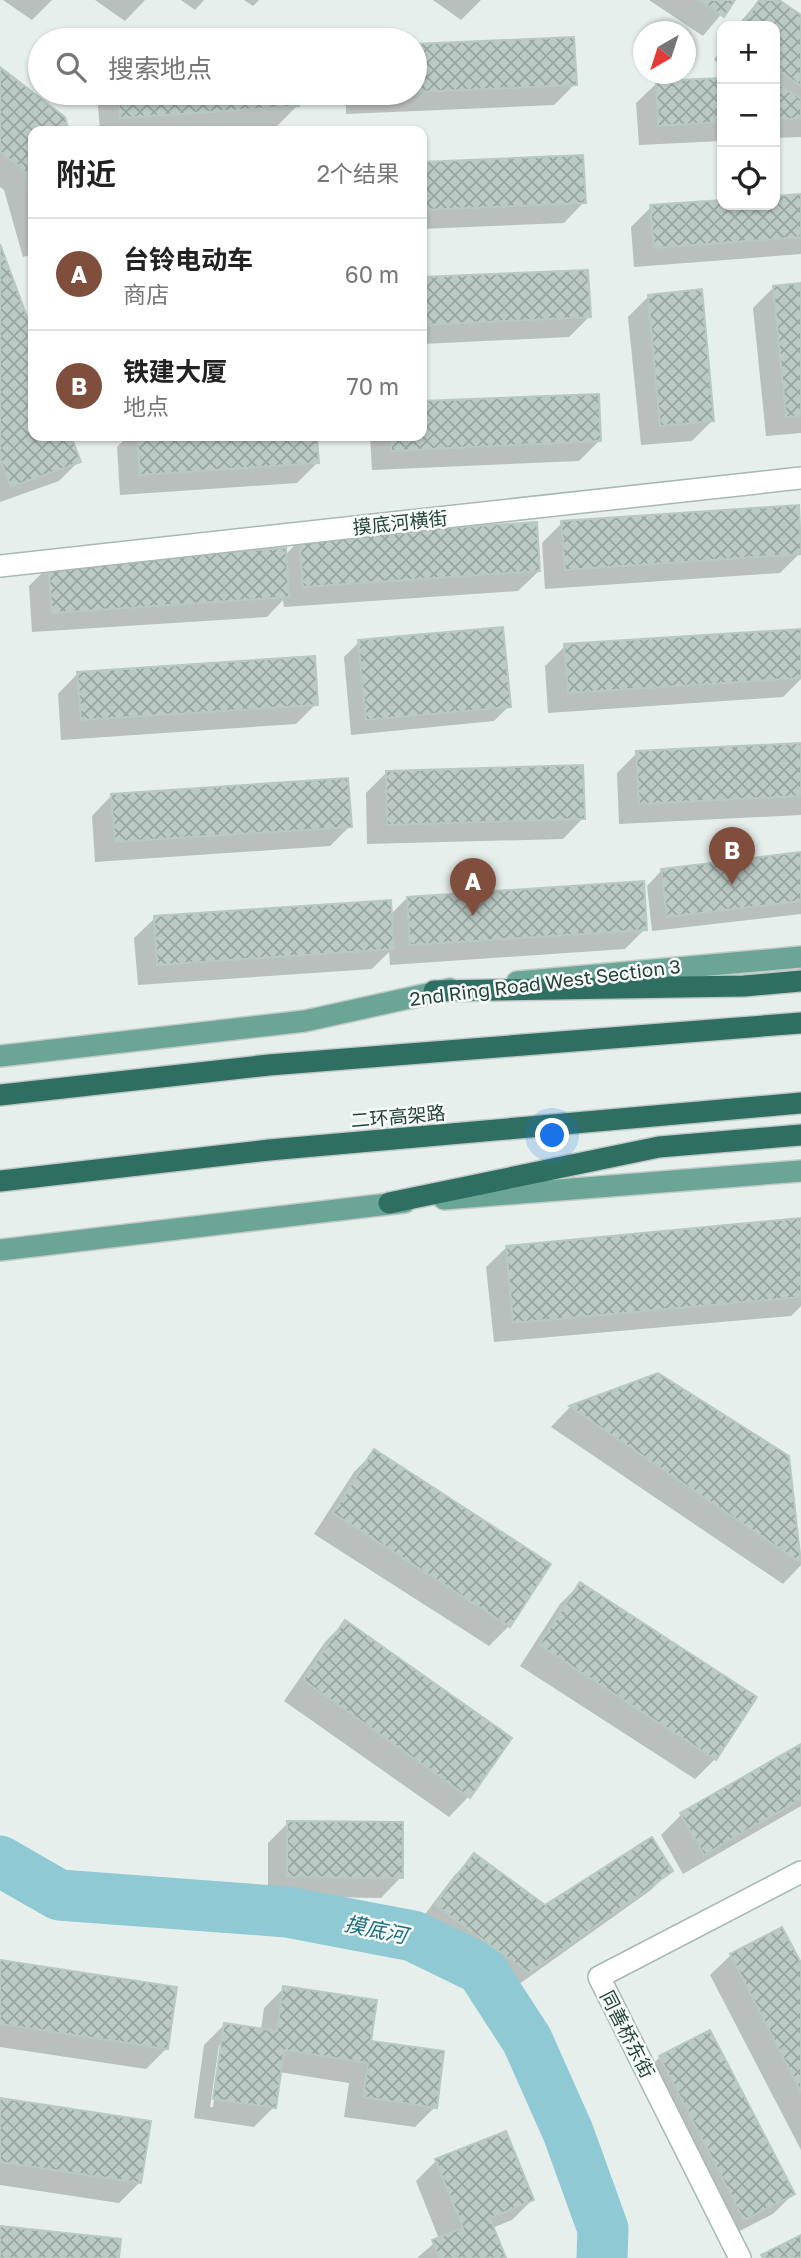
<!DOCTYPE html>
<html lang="zh">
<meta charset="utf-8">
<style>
:root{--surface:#fff;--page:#f6f6f6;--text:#222;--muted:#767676;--line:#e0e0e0;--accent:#804e3d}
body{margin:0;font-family:"Golos Text","Noto Sans SC",sans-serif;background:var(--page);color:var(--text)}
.controls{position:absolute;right:21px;top:21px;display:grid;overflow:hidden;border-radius:14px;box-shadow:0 2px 5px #0004}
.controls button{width:63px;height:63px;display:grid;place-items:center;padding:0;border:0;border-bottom:2px solid var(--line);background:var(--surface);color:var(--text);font:35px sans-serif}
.compass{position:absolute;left:633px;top:21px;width:63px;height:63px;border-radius:50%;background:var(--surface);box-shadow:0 2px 5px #0004;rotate:219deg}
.you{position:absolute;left:553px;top:1136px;width:24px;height:24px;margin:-18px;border:5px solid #fff;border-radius:50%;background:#1a73e8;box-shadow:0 0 0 10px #1a73e833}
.badge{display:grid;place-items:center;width:46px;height:46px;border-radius:50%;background:var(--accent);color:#fff;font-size:23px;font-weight:700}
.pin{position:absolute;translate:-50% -58px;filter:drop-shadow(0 2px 4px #0008)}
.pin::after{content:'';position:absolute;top:37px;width:24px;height:21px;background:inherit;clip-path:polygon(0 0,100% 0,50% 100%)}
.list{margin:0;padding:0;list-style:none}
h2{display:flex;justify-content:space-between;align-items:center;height:91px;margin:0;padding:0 28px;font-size:30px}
h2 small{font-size:23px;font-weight:400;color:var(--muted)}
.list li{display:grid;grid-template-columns:46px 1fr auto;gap:21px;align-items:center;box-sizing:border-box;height:112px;padding:0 28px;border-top:2px solid var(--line)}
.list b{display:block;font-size:26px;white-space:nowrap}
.list p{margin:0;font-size:23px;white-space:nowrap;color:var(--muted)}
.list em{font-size:23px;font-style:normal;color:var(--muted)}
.icon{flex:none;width:38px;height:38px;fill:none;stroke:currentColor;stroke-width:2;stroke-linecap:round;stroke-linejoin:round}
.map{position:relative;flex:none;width:801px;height:2258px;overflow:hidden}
.search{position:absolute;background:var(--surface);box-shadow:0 2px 5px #0004;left:28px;top:28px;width:399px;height:77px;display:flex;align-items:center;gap:18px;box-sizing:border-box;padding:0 24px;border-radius:38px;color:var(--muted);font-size:26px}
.panel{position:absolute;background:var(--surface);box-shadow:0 2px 5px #0004;left:28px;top:126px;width:399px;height:315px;border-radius:14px}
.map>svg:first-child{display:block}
</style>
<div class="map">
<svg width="801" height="2258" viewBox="0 0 801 2258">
<defs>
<pattern id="building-cross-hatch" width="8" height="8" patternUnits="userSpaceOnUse" patternTransform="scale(1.75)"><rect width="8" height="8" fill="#bbcac4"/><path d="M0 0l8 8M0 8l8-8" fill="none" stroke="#98a6a0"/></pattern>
</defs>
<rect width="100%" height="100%" fill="#e6efeb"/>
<!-- shadow -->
<path fill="#0003" fill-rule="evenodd" d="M 3,0 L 52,0 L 32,20 Z
M 95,0 L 145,0 L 125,21 Z
M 181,0 L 204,0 L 195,10 Z
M 244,0 L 259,0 L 253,6 Z
M 433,0 L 481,0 L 461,20 Z
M 649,0 L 733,0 L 703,36 Z
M 759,0 L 776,0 L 801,17 L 801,137 L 775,138 L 775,26 L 737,26 Z
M 572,39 L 575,84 L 554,105 L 346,114 L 346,93 L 415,93 L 415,46 Z
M 722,48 L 722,66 L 714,60 Z
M 0,69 L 64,118 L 68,131 L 33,131 L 33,254 L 23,257 L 4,190 L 0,187 Z
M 722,80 L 722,141 L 639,145 L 636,103 L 657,83 Z
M 97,93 L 296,93 L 297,106 L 277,126 L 198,131 L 100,131 Z
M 581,157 L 584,202 L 564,223 L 422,229 L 422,164 Z
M 801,195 L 801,254 L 634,267 L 631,227 L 651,207 L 722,201 L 722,205 L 775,205 L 775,197 Z
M 0,249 L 33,338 L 33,436 L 69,436 L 79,461 L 59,481 L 0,502 Z
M 587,272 L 589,317 L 569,337 L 422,344 L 422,279 Z
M 801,285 L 801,433 L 766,436 L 753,308 L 774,287 Z
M 649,296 L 713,420 L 692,441 L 641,445 L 628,317 Z
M 597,395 L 600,440 L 579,461 L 372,470 L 370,436 L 422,436 L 422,403 Z
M 128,436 L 315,436 L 317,463 L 297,483 L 120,495 L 117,447 Z
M 562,523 L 800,553 L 780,573 L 545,589 L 542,543 Z
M 300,540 L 539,571 L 518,591 L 284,607 L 283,600 L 267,617 L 32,632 L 29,586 L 49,566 L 284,556 Z
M 359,642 L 509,706 L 494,721 L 351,735 L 344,657 Z
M 565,646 L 801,652 L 801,679 L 783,697 L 548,713 L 545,666 Z
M 78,673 L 316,704 L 296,724 L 61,740 L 58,694 Z
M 801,745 L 801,815 L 619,824 L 617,773 L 637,753 Z
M 386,773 L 583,818 L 563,839 L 367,844 L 366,793 Z
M 112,795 L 350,826 L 330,846 L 95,862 L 92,816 Z
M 801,854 L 801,914 L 652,931 L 647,886 L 662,870 Z
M 407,898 L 645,929 L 625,949 L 390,965 L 389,952 L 372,969 L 138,985 L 134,938 L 155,918 L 390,915 Z
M 801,1220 L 801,1306 L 791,1316 L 494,1342 L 486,1267 L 507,1247 Z
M 658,1375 L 787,1457 L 801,1565 L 783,1584 L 551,1427 L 570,1407 Z
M 374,1452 L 509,1626 L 489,1646 L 314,1534 L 354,1472 Z
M 580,1584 L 715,1759 L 695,1779 L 520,1666 L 560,1604 Z
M 345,1622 L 469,1796 L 449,1817 L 284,1701 L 325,1642 Z
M 801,1746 L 801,1806 L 683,1874 L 661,1835 L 681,1815 Z
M 288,1823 L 401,1877 L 381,1898 L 268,1896 L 268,1843 Z
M 474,1855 L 545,1907 L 671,1870 L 651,1890 L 508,1992 L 416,1926 L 454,1876 Z
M 731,1955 L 801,1967 L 801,2150 L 710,1975 Z
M 0,1962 L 166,2049 L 146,2069 L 0,2047 Z
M 284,1988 L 369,2042 L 435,2107 L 415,2127 L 344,2117 L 349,2083 L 279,2072 L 274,2107 L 254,2127 L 194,2118 L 204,2045 L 224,2025 L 261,2030 L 264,2008 ZM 219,2045 L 222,2045 L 213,2107 L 210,2107 Z
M 660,2057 L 793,2194 L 773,2214 L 724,2239 L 640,2077 Z
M 0,2100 L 140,2182 L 119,2203 L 0,2185 Z
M 436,2161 L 532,2200 L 512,2220 L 492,2228 L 504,2258 L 417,2258 L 439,2239 L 416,2181 Z"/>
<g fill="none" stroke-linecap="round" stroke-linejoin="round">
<!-- river -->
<path stroke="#8ec9d4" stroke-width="51" d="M 0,1861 L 59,1895 L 287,1912 L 413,1936 L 481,1969 L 527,2040 L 568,2132 L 603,2229 L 602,2258"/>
</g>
<!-- building -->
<path fill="url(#building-cross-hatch)" stroke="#b8c9c2" stroke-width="2" d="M 699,0 L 735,0 L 724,17 Z
M 759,0 L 779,0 L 801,15 L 801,86 L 775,68 L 775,26 L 742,26 Z
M 574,37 L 577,85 L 415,92 L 415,44 Z
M 0,67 L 65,117 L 69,131 L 33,131 L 33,203 L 24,170 L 0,152 Z
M 722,78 L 722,122 L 658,126 L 656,81 Z
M 775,82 L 801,99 L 801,118 L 775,120 Z
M 118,93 L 298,93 L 299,106 L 120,118 Z
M 583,155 L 586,203 L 422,210 L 422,162 Z
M 801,194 L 801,237 L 654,248 L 650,205 L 722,200 L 722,205 L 775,205 L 775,196 Z
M 0,244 L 33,333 L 33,436 L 71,436 L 81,462 L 11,487 L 0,459 Z
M 588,270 L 591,317 L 422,325 L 422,277 Z
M 801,283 L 801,416 L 786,417 L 773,286 Z
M 702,289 L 714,421 L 660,426 L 648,295 Z
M 599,394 L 601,441 L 391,451 L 391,436 L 422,436 L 422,401 Z
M 137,436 L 317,436 L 319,463 L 140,475 Z
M 799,505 L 801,554 L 565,570 L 561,521 Z
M 537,522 L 540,571 L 303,587 L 299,538 Z
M 286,548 L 289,597 L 52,613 L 48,564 Z
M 503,627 L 511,707 L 366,720 L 358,640 Z
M 801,629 L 801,678 L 568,693 L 564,644 Z
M 315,656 L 318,705 L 81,720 L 77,672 Z
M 801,743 L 801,796 L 639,804 L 636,751 Z
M 583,765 L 585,819 L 387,825 L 386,771 Z
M 348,778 L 352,827 L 115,842 L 111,794 Z
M 801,852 L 801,901 L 667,917 L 661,869 Z
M 644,881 L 647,930 L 410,945 L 407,897 Z
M 391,900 L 394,949 L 157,965 L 154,916 Z
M 801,1218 L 801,1297 L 513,1323 L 506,1246 Z
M 658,1373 L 789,1456 L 801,1563 L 569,1406 Z
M 374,1449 L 551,1564 L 510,1627 L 333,1513 Z
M 580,1582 L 757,1697 L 716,1760 L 539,1645 Z
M 345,1620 L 512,1738 L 470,1798 L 303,1680 Z
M 801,1744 L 801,1799 L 704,1855 L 680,1813 Z
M 287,1821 L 403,1822 L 403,1878 L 287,1877 Z
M 652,1837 L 673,1871 L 529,1973 L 435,1905 L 474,1853 L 545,1905 Z
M 782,1927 L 801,1963 L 801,2092 L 730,1954 Z
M 0,1960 L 177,1987 L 168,2049 L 0,2024 Z
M 283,1986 L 377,2000 L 371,2041 L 444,2051 L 437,2108 L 363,2097 L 368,2063 L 284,2050 L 276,2108 L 213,2099 L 224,2023 L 277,2031 Z
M 710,2030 L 795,2194 L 744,2220 L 659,2056 Z
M 0,2098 L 151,2121 L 141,2183 L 0,2162 Z
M 506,2131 L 534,2200 L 490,2218 L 506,2258 L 439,2258 L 432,2240 L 463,2228 L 435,2159 Z
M 0,2226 L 121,2239 L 119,2258 L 0,2258 Z
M 801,2235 L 801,2258 L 763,2258 L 761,2255 Z"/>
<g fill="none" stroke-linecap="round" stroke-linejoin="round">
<defs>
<path id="minor" d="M 0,566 L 801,478
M 740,2258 L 599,1977 L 801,1872"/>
<path id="major" d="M 517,982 L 801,957
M 0,1056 L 305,1021 L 450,989
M 444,1199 L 801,1171
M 0,1250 L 405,1202"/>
<path id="highway" d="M 434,991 L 744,986 L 801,981
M 0,1095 L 269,1065 L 801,1023
M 0,1181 L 269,1150 L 801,1103
M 389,1203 L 659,1147 L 801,1135"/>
</defs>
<!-- minor casing -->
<use href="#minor" stroke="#a8b8b2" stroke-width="24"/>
<!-- major casing -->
<use href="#major" stroke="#c2cac8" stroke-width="24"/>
<!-- highway casing -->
<use href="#highway" stroke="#c2cac8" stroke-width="24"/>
<!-- minor -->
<use href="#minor" stroke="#fff" stroke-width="21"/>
<!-- major -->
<use href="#major" stroke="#6aa596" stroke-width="21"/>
<!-- highway -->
<use href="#highway" stroke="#2f6f62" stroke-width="21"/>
</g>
<g text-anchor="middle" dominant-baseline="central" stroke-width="5" stroke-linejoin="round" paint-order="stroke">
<!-- street labels -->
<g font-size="19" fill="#24423a" stroke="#f7fbf9">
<text transform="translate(400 522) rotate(-6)">摸底河横街</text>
<text transform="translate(545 982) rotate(-7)">2nd Ring Road West Section 3</text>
<text transform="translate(398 1116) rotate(-5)">二环高架路</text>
<text transform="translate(628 2034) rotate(63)">同善桥东街</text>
</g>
<!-- water labels -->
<g font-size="21" font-style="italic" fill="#1c6f80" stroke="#f7fbf9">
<text transform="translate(376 1929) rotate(12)">摸底河</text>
</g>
</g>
</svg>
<div class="controls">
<button>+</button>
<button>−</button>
<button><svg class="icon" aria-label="locate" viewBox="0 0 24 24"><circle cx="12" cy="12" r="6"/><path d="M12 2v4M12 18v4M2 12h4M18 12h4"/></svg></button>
</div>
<svg class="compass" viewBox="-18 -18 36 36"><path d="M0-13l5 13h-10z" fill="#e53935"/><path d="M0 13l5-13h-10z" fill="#767676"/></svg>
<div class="you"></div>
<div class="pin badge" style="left:473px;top:916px">A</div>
<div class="pin badge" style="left:732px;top:885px">B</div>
<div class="search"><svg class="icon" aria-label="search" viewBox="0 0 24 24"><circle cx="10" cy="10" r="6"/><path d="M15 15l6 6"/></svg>搜索地点</div>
<section class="panel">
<h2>附近<small>2个结果</small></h2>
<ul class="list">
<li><span class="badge">A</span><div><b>台铃电动车</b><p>商店</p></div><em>60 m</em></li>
<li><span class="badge">B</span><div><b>铁建大厦</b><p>地点</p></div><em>70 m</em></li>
</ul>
</section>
</div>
